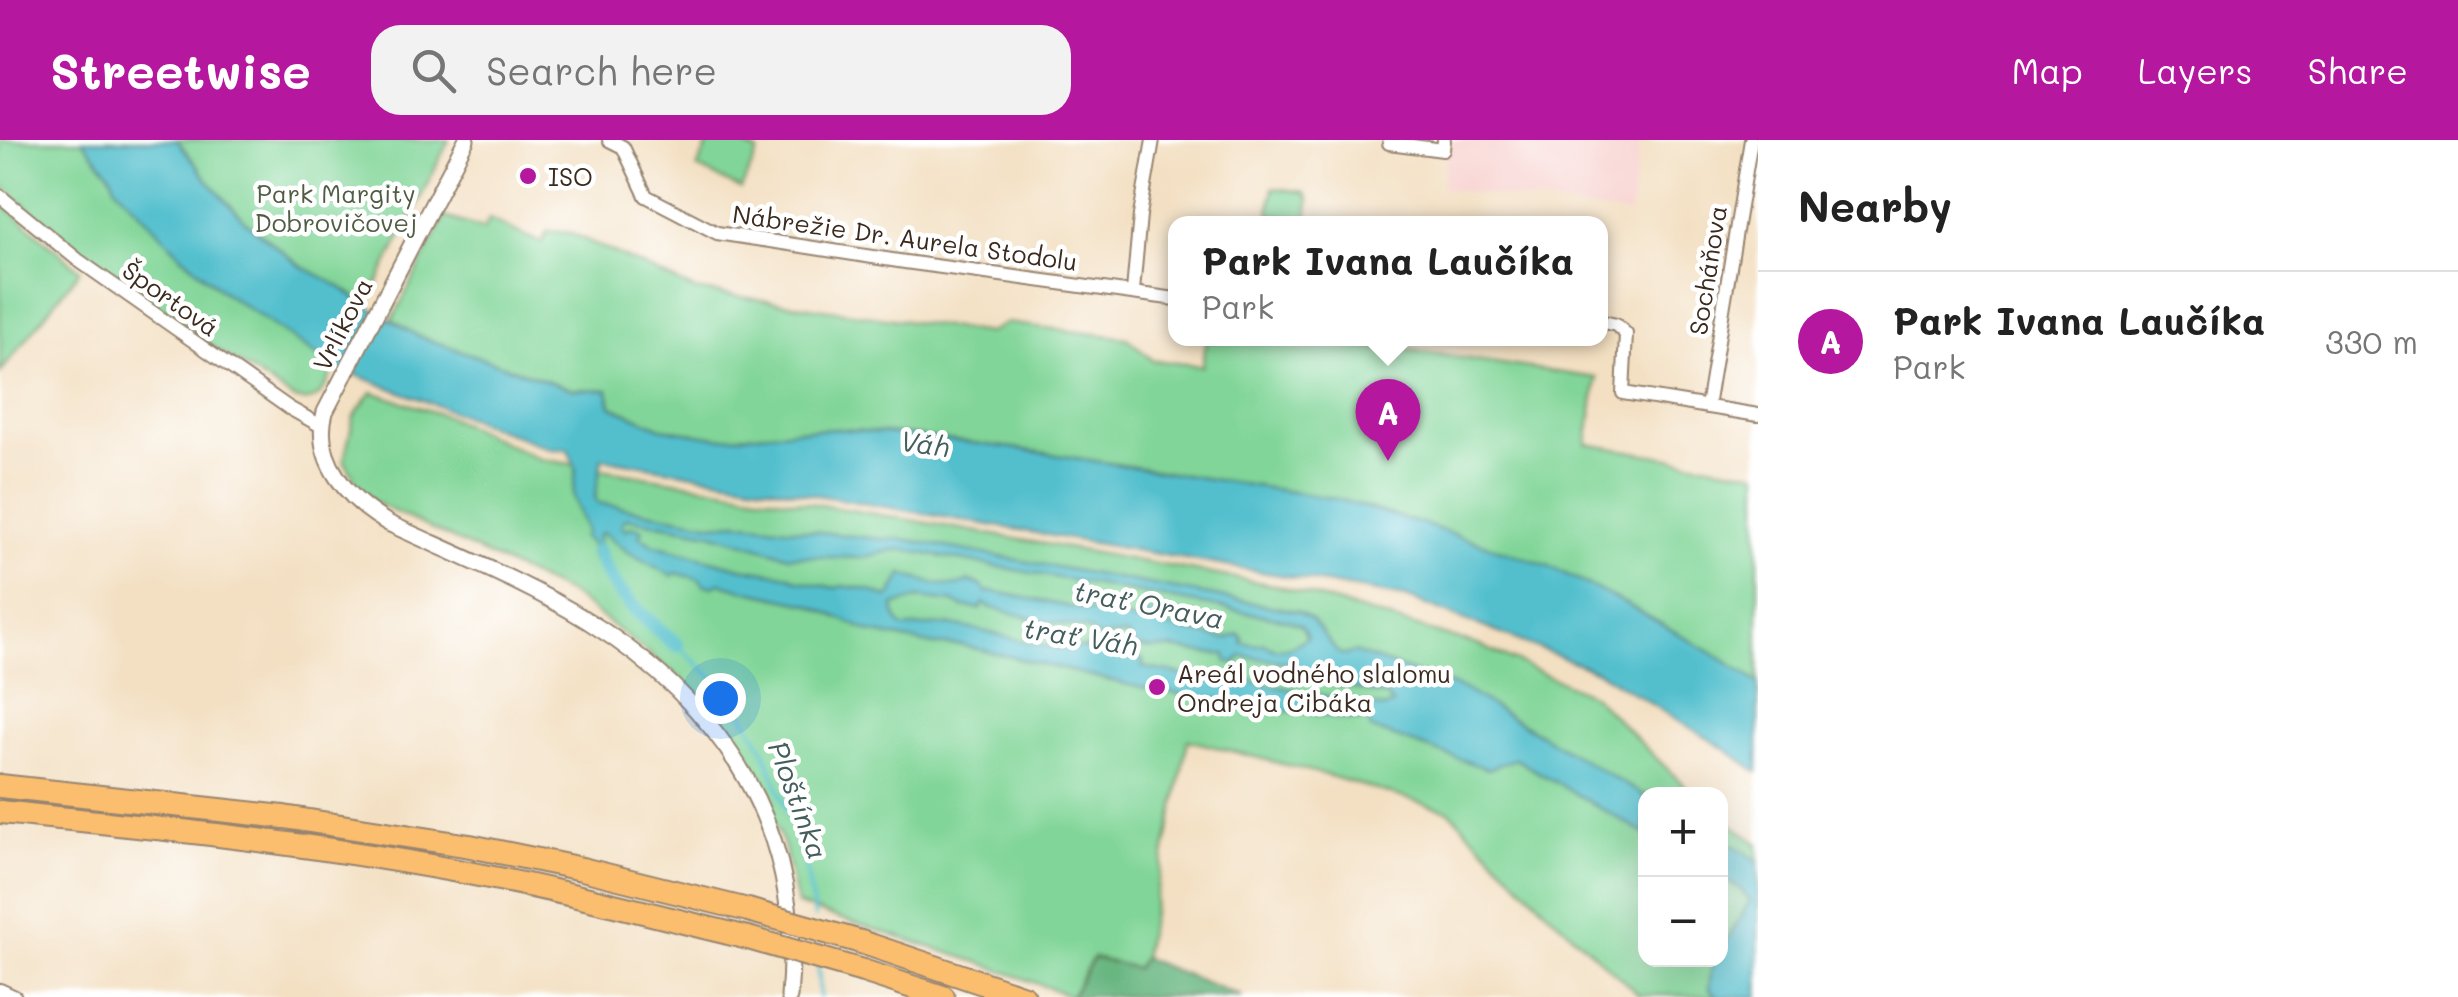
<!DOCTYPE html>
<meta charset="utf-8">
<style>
:root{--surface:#fff;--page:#f2f2f2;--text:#222;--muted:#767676;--line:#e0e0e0;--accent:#b5179e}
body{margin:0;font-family:Mali,sans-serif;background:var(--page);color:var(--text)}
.controls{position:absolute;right:30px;bottom:30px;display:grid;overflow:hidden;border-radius:20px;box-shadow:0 10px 40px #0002}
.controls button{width:90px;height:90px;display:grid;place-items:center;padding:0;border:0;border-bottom:2px solid var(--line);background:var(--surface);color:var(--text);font:50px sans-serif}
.you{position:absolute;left:720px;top:558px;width:35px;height:35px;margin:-25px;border:8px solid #fff;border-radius:50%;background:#1a73e8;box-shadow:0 0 0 15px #1a73e833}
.badge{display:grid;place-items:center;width:65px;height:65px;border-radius:50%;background:var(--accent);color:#fff;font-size:32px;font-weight:700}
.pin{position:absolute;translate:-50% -82px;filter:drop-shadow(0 2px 5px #0008)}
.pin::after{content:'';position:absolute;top:52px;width:35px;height:30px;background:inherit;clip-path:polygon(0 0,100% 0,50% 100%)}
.popup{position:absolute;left:1168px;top:76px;width:440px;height:130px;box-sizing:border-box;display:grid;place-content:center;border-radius:20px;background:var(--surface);filter:drop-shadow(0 2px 8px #0005);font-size:32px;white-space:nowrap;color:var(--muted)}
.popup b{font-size:38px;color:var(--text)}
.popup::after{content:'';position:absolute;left:50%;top:100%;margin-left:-20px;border:20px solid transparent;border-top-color:var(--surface)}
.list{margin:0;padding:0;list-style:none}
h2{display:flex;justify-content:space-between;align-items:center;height:130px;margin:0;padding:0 40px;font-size:42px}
h2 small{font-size:32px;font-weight:400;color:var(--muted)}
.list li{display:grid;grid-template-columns:65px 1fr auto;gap:30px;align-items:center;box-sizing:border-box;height:140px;padding:0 40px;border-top:2px solid var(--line)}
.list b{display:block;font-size:38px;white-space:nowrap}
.list p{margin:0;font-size:32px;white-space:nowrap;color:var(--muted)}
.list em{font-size:32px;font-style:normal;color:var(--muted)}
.icon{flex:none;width:55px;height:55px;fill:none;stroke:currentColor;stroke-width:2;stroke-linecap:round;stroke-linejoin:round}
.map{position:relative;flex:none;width:1758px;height:857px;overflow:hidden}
header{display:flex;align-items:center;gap:60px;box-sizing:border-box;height:140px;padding:0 50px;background:var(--accent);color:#fff}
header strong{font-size:48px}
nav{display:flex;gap:55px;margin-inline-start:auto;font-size:35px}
.search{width:700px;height:90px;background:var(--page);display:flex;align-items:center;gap:25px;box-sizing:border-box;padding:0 35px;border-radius:30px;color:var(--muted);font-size:38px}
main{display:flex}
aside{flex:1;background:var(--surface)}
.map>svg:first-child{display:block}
</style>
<header>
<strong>Streetwise</strong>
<div class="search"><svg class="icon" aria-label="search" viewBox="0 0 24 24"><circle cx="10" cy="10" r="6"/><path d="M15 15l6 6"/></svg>Search here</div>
<nav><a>Map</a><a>Layers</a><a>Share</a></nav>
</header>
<main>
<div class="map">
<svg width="1758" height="857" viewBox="0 0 1758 857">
<rect width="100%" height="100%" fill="#fff"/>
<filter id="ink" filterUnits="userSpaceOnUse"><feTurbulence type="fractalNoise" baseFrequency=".01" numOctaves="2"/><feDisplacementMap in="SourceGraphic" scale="20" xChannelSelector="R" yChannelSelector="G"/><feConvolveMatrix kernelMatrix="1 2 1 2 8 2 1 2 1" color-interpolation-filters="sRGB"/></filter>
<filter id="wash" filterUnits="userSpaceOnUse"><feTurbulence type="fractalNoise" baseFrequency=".0048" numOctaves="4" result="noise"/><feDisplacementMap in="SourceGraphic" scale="40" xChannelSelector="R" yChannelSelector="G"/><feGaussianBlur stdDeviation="2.25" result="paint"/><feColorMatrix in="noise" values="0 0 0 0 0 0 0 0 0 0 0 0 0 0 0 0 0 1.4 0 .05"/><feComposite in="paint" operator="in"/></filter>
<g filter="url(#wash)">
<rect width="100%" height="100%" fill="#f3dfc1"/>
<!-- built -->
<path fill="#f7d0ce" d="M 1449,0 L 1640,0 L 1630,75 L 1442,48 Z"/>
<!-- green -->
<path fill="#81d598" stroke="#5e805b" stroke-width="2.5" d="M 0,0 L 82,0 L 110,34 L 116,47 L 182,116 L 222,151 L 335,227 C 325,247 321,266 294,259 L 207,203 L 86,118 L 0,44 Z
M 177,0 L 449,0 L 367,165 L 339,146 L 299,125 L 247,83 L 209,42 Z
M 710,0 L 732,0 L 758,12 L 741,49 L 697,28 Z
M 1273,48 L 1304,52 L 1309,60 L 1307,79 L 1269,74 Z
M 0,62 L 80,130 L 0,233 Z
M 445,77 L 484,89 L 489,79 L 541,103 L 548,91 L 571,93 L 694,150 L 988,193 L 1006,183 L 1127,198 L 1152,220 L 1202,226 L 1206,199 L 1307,199 L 1378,209 L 1383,206 L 1597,238 L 1587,304 L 1758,333 L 1758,543 L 1724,520 L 1630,466 L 1549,426 L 1426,385 L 1337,359 L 1012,308 L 906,295 L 839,289 L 796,290 L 721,298 L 661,288 L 611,266 L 608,250 L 571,249 L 418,196 L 392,180 Z
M 372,252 L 446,276 L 540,319 L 905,379 L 1279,446 L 1481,506 L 1593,556 L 1693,654 L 1646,654 L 1646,820 L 1720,820 L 1721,677 L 1758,704 L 1758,857 L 1639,855 L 1549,773 L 1449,671 L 1326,635 L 1188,600 L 1143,818 L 1136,828 L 1093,818 L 1071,856 L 984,824 L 797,765 L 784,705 L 750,627 L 720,582 L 680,538 L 574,456 L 374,362 L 357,343 L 344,320 L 354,276 Z"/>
<!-- forest -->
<path fill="#68b680" stroke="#52704f" stroke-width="2.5" d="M 1093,818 L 1136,828 L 1143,818 L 1243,857 L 1071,856 Z"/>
<!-- water -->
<path fill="#53bfcd" stroke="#477476" stroke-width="2.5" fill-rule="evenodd" d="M 82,0 L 177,0 L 209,42 L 247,83 L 299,125 L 339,146 L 361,162 L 418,196 L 571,249 L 608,250 L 611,266 L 661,288 L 721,298 L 796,290 L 839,289 L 906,295 L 1012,308 L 1337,359 L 1426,385 L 1549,426 L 1630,466 L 1724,520 L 1758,543 L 1758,632 L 1727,610 L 1597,531 L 1406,457 L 602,318 L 595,358 L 598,363 L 714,384 L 736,382 L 879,399 L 903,399 L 1297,471 L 1312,480 L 1338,513 L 1345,515 L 1354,512 L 1463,549 L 1645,656 L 1645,694 L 1515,619 L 1488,629 L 1371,589 L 1369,581 L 1337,578 L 1305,572 L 1266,570 L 1245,562 L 1203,558 L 1142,548 L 960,505 L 934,505 L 870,492 L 808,464 L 739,449 L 719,443 L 713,446 L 704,445 L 699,439 L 676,433 L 672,436 L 628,412 L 603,393 L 599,395 C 595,407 604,421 611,430 L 598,427 L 591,416 L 591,404 L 583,397 L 586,391 L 573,355 L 576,329 L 568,309 L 551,309 L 335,227 L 222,151 L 182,116 L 116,47 L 110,34 ZM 626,378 L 711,393 L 789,416 L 861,418 L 894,410 L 905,410 L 1288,480 L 1302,486 L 1307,497 C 1293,508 1278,514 1263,503 L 1259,505 L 1242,503 L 1243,498 L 1239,494 L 1225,499 L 1170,487 L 1160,478 L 1150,473 L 1141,475 L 1134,481 L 1117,476 L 1101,461 L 1091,471 L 991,451 L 987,453 C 983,448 982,445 975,443 C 964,439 969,443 959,445 C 943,448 918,439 902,434 L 892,454 L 887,457 L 870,450 L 843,446 L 835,448 L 797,440 L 790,436 L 741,428 L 655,405 L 639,396 L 643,390 L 631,386 L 626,390 L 623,388 L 622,382 ZM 918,458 L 953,462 L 962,467 L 980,469 L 984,463 L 989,467 L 1038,480 L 1087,489 L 1098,497 L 1127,495 L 1134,506 C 1148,510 1154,508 1168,508 C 1187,509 1206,516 1226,514 L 1227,522 L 1235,524 L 1241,516 L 1286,522 L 1296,535 L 1386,556 L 1393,564 L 1384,568 L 1241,539 L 1195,537 L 1142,527 L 1143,520 C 1128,514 1113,510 1097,508 C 1084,507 1071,509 1058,508 C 1021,502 986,490 950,485 C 939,484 907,489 903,487 C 896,482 895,473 894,466 Z
M 1721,698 L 1758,721 L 1758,857 L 1718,857 L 1709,849 L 1712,823 L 1714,820 L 1720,820 L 1721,811 L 1750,761 L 1739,748 L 1721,738 Z"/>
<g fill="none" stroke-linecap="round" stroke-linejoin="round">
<!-- stream -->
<path stroke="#53bfcd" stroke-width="4" d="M 677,505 L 722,546 L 739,567 L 764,610 L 803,712 L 815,777
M 818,827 L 820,857"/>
<!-- canal -->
<path stroke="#53bfcd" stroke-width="15" d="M 597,411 C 611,452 644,478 677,505"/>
</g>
</g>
<g filter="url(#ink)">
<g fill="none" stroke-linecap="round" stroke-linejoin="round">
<defs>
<path id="minor" d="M 609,0 L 623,7 L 646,56 L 717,93 L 905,122 L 1176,159
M 1389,3 L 1443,10 L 1444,0
M 0,56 L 78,120 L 289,268 L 323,287
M 1133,151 L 1140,75 L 1153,0
M 1600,181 L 1616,185 L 1626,194 L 1623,253 L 1758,275
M 1707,267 L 1751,0
M 0,850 L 15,857"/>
<path id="tertiary" d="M 466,0 L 325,272 C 312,321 350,361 388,383 C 455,414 525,442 588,481 C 726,567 805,691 789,857"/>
<path id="motorway" d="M 0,646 L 284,677 L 470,706 L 582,729 L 748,770
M 0,672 C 151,687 303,702 452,730 C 552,748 650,774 748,798
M 861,802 L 1024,857
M 863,831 L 943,857"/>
</defs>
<!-- minor casing -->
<use href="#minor" stroke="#978470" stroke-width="16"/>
<!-- tertiary casing -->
<use href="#tertiary" stroke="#978470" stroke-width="19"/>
<!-- motorway casing -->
<use href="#motorway" stroke="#978470" stroke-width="26"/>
<!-- minor -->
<use href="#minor" stroke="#fff" stroke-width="12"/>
<!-- tertiary -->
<use href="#tertiary" stroke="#fff" stroke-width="15"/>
<!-- motorway -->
<use href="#motorway" stroke="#fbbe6e" stroke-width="22"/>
<defs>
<path id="motorway-bridge" d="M 748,770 L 861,802
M 748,798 L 863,831"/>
</defs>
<!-- motorway-bridge casing -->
<use href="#motorway-bridge" stroke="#978470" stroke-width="26" stroke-linecap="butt"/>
<!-- motorway-bridge -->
<use href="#motorway-bridge" stroke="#fbbe6e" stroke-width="22"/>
</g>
</g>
<!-- markers -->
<g fill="#b5179e" stroke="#fff" stroke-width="4">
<circle cx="528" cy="36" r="10"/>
<circle cx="1157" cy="547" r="10"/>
</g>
<g text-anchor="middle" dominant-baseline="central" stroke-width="9" stroke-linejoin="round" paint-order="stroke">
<!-- poi labels -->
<g font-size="25" fill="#3b2a1e" stroke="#fff" text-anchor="start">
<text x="548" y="36">ISO</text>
<text x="1177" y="533">Areál vodného slalomu<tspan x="1177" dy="29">Ondreja Cibáka</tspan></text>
</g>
<!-- park labels -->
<g font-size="25" fill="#505d43" stroke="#fff">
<text x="336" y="53">Park Margity<tspan x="336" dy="29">Dobrovičovej</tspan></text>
</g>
<!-- street labels -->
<g font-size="25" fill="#3b2a1e" stroke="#fff">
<text transform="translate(905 97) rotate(8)">Nábrežie Dr. Aurela Stodolu</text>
<text transform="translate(1707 130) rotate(-81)">Socháňova</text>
<text transform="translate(171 158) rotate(35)">Športová</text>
<text transform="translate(342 184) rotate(-63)">Vrlíkova</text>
</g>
<!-- water labels -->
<g font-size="28" font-style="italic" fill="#435e5b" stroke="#fff">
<text transform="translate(925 303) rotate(8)">Váh</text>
<text transform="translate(1149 464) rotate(11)">trať Orava</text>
<text transform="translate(1081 496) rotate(9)">trať Váh</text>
<text transform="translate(799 660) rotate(70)">Ploštínka</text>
</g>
</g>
</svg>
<div class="controls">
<button>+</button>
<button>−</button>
</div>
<div class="you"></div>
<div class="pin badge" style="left:1388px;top:321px">A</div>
<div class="popup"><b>Park Ivana Laučíka</b>Park</div>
</div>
<aside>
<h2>Nearby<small></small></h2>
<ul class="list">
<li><span class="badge">A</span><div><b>Park Ivana Laučíka</b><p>Park</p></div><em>330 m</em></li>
</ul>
</aside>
</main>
